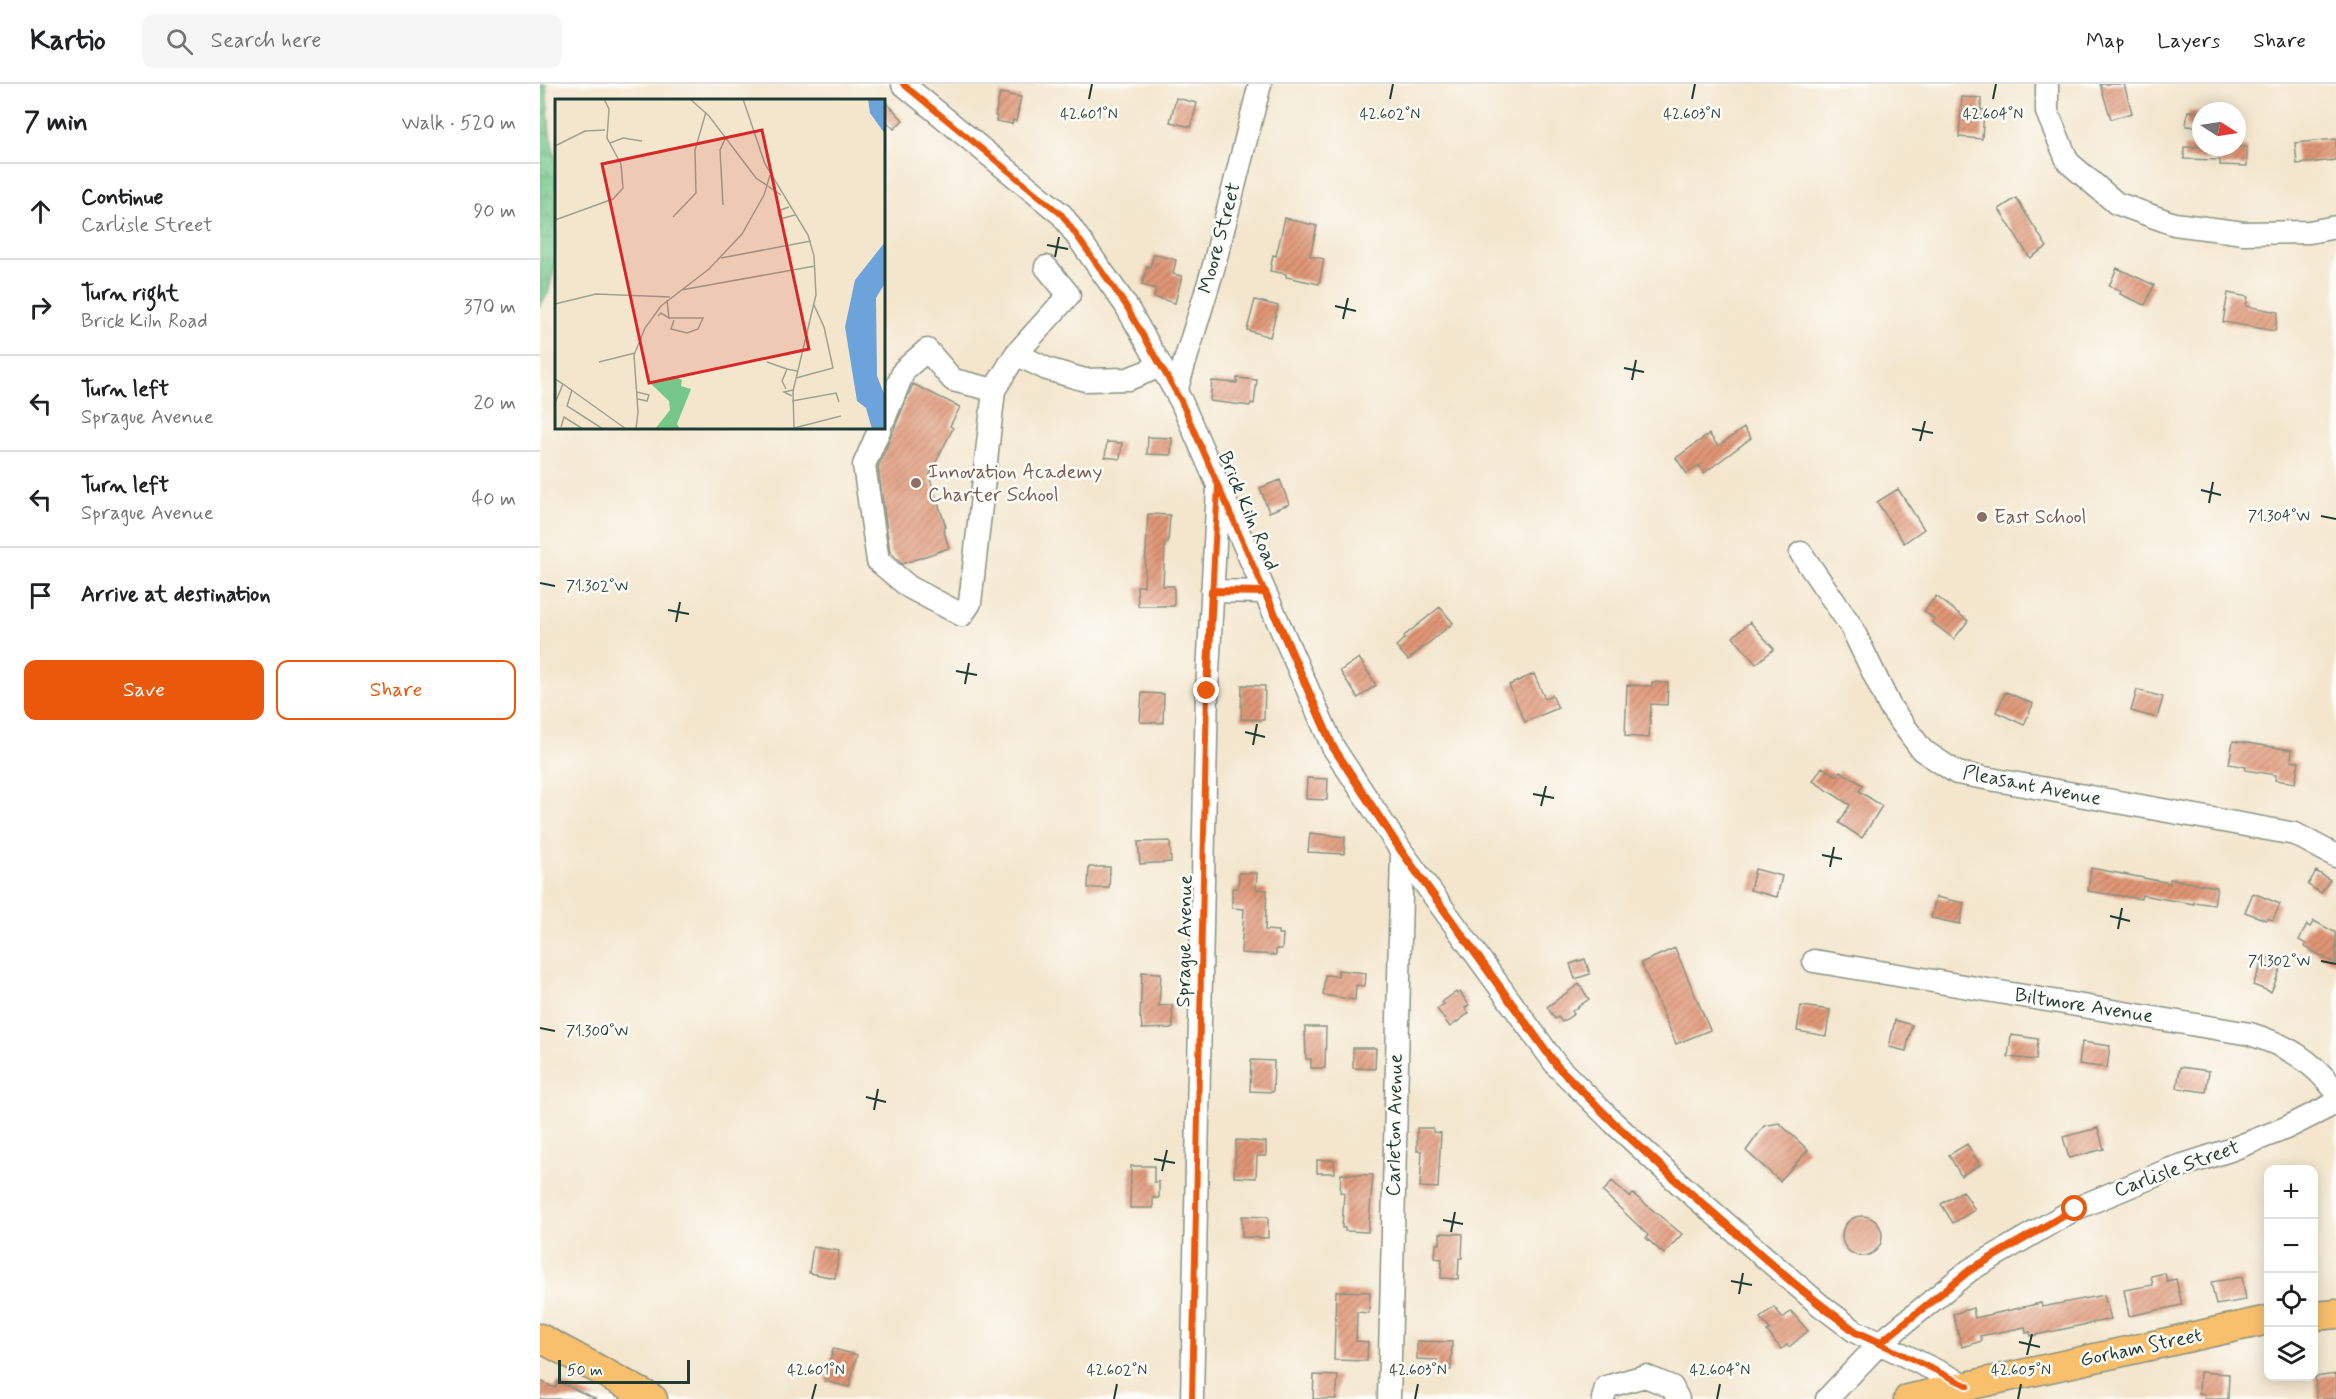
<!DOCTYPE html>
<meta charset="utf-8">
<style>
:root{--surface:#fff;--page:#f6f6f6;--text:#202124;--muted:#757577;--line:#e0e0e0;--accent:#ea580c}
body{margin:0;font-family:Mynerve,sans-serif;background:var(--page);color:var(--text)}
.controls{position:absolute;right:18px;bottom:18px;display:grid;overflow:hidden;border-radius:12px;box-shadow:0 3px 15px #0003}
.controls button{width:54px;height:54px;display:grid;place-items:center;padding:0;border:0;border-bottom:2px solid var(--line);background:var(--surface);color:var(--text);font:30px sans-serif}
.compass{position:absolute;left:1652px;top:18px;width:54px;height:54px;border-radius:50%;background:var(--surface);box-shadow:0 3px 15px #0003;rotate:102deg}
.scale{position:absolute;left:18px;bottom:15px;width:132px;box-sizing:border-box;padding-left:6px;border:3px solid #1f3d34;border-top:0;font-size:16px;line-height:21px;white-space:nowrap;color:#1f3d34;-webkit-text-stroke:4px #fdfcf7;paint-order:stroke}
.stop{position:absolute;width:18px;height:18px;margin:-14px;border:4px solid #ea580c;border-radius:50%;background:#fff}
.stop.end{background:#ea580c;border-color:#fff;box-shadow:0 2px 6px #0008}
.list{margin:0;padding:0;list-style:none}
h2{display:flex;justify-content:space-between;align-items:center;height:78px;margin:0;padding:0 24px;font-size:26px}
h2 small{font-size:20px;font-weight:400;color:var(--muted)}
.list li{display:grid;grid-template-columns:39px 1fr auto;gap:18px;align-items:center;box-sizing:border-box;height:96px;padding:0 24px;border-top:2px solid var(--line)}
.list b{display:block;font-size:22px;white-space:nowrap}
.list p{margin:0;font-size:20px;white-space:nowrap;color:var(--muted)}
.list em{font-size:20px;font-style:normal;color:var(--muted)}
.actions{display:flex;gap:12px;padding:18px 24px}
.actions a{flex:1;padding:14px 0;border:2px solid var(--accent);border-radius:12px;text-align:center;font-size:21px;color:var(--accent)}
.actions .main{background:var(--accent);color:#fff}
.icon{flex:none;width:33px;height:33px;fill:none;stroke:currentColor;stroke-width:2;stroke-linecap:round;stroke-linejoin:round}
.map{position:relative;flex:none;width:1796px;height:1315px;overflow:hidden}
header{display:flex;align-items:center;gap:36px;box-sizing:border-box;height:84px;padding:0 30px;background:var(--surface);border-bottom:2px solid var(--line)}
header strong{font-size:28px}
nav{display:flex;gap:33px;margin-inline-start:auto;font-size:21px}
.search{width:420px;height:54px;background:var(--page);display:flex;align-items:center;gap:15px;box-sizing:border-box;padding:0 21px;border-radius:12px;color:var(--muted);font-size:22px}
main{display:flex}
aside{flex:1;background:var(--surface)}
.map>svg:first-child{display:block}
</style>
<header>
<strong>Kartio</strong>
<div class="search"><svg class="icon" aria-label="search" viewBox="0 0 24 24"><circle cx="10" cy="10" r="6"/><path d="M15 15l6 6"/></svg>Search here</div>
<nav><a>Map</a><a>Layers</a><a>Share</a></nav>
</header>
<main>
<aside>
<h2>7 min<small>Walk · 520 m</small></h2>
<ul class="list">
<li><svg class="icon" aria-label="ahead" viewBox="0 0 24 24"><path d="M12 20V5M6 11l6-6 6 6"/></svg><div><b>Continue</b><p>Carlisle Street</p></div><em>90 m</em></li>
<li><svg class="icon" aria-label="right" viewBox="0 0 24 24"><path d="M7 20v-9h11M14 6l5 5-5 5"/></svg><div><b>Turn right</b><p>Brick Kiln Road</p></div><em>370 m</em></li>
<li><svg class="icon" aria-label="left" viewBox="0 0 24 24"><path d="M17 20v-9H6M10 6l-5 5 5 5"/></svg><div><b>Turn left</b><p>Sprague Avenue</p></div><em>20 m</em></li>
<li><svg class="icon" aria-label="left" viewBox="0 0 24 24"><path d="M17 20v-9H6M10 6l-5 5 5 5"/></svg><div><b>Turn left</b><p>Sprague Avenue</p></div><em>40 m</em></li>
<li><svg class="icon" aria-label="arrive" viewBox="0 0 24 24"><path d="M6 21V4h12l-3 4 3 4H6"/></svg><div><b>Arrive at destination</b></div></li>
</ul>
<div class="actions"><a class="main">Save</a><a>Share</a></div>
</aside>
<div class="map">
<svg width="1796" height="1315" viewBox="0 0 1796 1315">
<defs>
<pattern id="wetland-marsh" width="20" height="14" patternUnits="userSpaceOnUse" patternTransform="scale(1.5)"><rect width="20" height="14" fill="#76c88a"/><path d="M1 5h8M5 5V1M11 12h8M15 12V8" fill="none" stroke="#60a472"/></pattern>
<pattern id="building-hatch" width="6" height="6" patternUnits="userSpaceOnUse" patternTransform="scale(1.5)"><rect width="6" height="6" fill="#e09676"/><path d="M-1 1l2-2M0 6l6-6M5 7l2-2" fill="none" stroke="#b57c62"/></pattern>
</defs>
<rect width="100%" height="100%" fill="#fdfcf7"/>
<filter id="ink" filterUnits="userSpaceOnUse"><feTurbulence type="fractalNoise" baseFrequency=".0167" numOctaves="2"/><feDisplacementMap in="SourceGraphic" scale="12" xChannelSelector="R" yChannelSelector="G"/><feConvolveMatrix kernelMatrix="1 2 1 2 8 2 1 2 1" color-interpolation-filters="sRGB"/></filter>
<filter id="wash" filterUnits="userSpaceOnUse"><feTurbulence type="fractalNoise" baseFrequency=".008" numOctaves="4" result="noise"/><feDisplacementMap in="SourceGraphic" scale="24" xChannelSelector="R" yChannelSelector="G"/><feGaussianBlur stdDeviation="1.35" result="paint"/><feColorMatrix in="noise" values="0 0 0 0 0 0 0 0 0 0 0 0 0 0 0 0 0 1.4 0 .05"/><feComposite in="paint" operator="in"/></filter>
<g filter="url(#wash)">
<rect width="100%" height="100%" fill="#f3e6cd"/>
<!-- wetland -->
<path fill="url(#wetland-marsh)" stroke="#4a825f" stroke-width="1.5" d="M 0,1 L 6,1 L 10,51 L 16,78 L 16,178 L 8,209 L 0,221 Z"/>
<g id="blocks">
<!-- building -->
<path fill="url(#building-hatch)" d="M 1560,0 L 1584,0 L 1592,29 L 1571,35 Z
M 460,9 L 481,13 L 476,37 L 473,36 L 472,40 L 456,37 L 457,32 L 455,32 Z
M 1422,13 L 1441,14 L 1441,26 L 1444,26 L 1442,55 L 1419,53 Z
M 636,14 L 657,19 L 651,43 L 630,38 Z
M 344,16 L 363,36 L 354,45 L 344,35 Z
M 1648,27 L 1661,28 L 1660,43 L 1646,42 Z
M 1796,55 L 1796,76 L 1757,80 L 1755,59 Z
M 1644,63 L 1707,63 L 1707,82 L 1680,81 L 1680,76 L 1644,75 Z
M 1476,114 L 1507,163 L 1490,174 L 1459,125 Z
M 745,134 L 777,142 L 770,172 L 784,175 L 779,200 L 746,193 L 746,190 L 730,187 L 733,171 L 736,172 Z
M 614,170 L 636,176 L 633,190 L 642,192 L 635,219 L 614,213 L 616,205 L 602,201 L 607,182 L 610,183 Z
M 1577,184 L 1614,201 L 1605,221 L 1580,210 L 1581,207 L 1569,202 Z
M 1688,209 L 1708,213 L 1706,222 L 1738,228 L 1735,247 L 1683,238 Z
M 715,216 L 738,222 L 730,253 L 707,246 Z
M 697,294 L 717,296 L 714,320 L 711,319 L 710,322 L 670,317 L 672,297 L 697,299 Z
M 373,300 L 420,323 L 410,342 L 413,344 L 389,392 L 406,443 L 403,444 L 409,464 L 362,480 L 350,468 L 338,383 Z
M 1204,344 L 1211,354 L 1164,389 L 1159,381 L 1147,390 L 1136,374 L 1169,350 L 1178,362 Z
M 608,353 L 632,354 L 631,371 L 607,370 Z
M 567,358 L 582,359 L 580,375 L 565,373 Z
M 740,396 L 749,420 L 729,428 L 720,404 Z
M 1358,405 L 1384,445 L 1364,459 L 1337,418 Z
M 608,430 L 630,431 L 628,459 L 625,459 L 623,502 L 634,502 L 634,522 L 598,522 L 597,502 L 604,502 Z
M 1396,512 L 1428,537 L 1414,555 L 1392,538 L 1394,535 L 1384,527 Z
M 900,523 L 913,539 L 868,576 L 856,562 L 865,554 L 864,552 Z
M 1210,538 L 1234,565 L 1216,580 L 1193,553 Z
M 819,574 L 836,601 L 818,614 L 800,587 Z
M 994,590 L 1005,615 L 1012,611 L 1018,624 L 985,638 L 969,601 Z
M 1112,598 L 1128,599 L 1127,621 L 1111,620 L 1109,654 L 1085,652 L 1087,601 L 1112,602 Z
M 702,601 L 725,602 L 724,636 L 701,635 Z
M 1597,606 L 1623,613 L 1617,634 L 1591,627 Z
M 1466,608 L 1493,620 L 1484,641 L 1456,628 Z
M 602,609 L 624,610 L 623,639 L 600,638 Z
M 1693,657 L 1752,666 L 1751,677 L 1759,678 L 1755,699 L 1735,696 L 1736,691 L 1705,686 L 1706,683 L 1689,680 Z
M 1282,683 L 1297,692 L 1300,687 L 1323,701 L 1319,707 L 1342,722 L 1322,754 L 1299,739 L 1310,721 L 1273,697 Z
M 767,694 L 788,695 L 787,716 L 766,715 Z
M 770,749 L 805,753 L 804,770 L 768,768 Z
M 630,757 L 631,778 L 600,780 L 598,758 Z
M 549,783 L 570,783 L 569,804 L 548,804 Z
M 1551,784 L 1630,799 L 1630,795 L 1677,803 L 1674,821 L 1654,818 L 1654,820 L 1602,811 L 1601,815 L 1548,807 Z
M 1215,785 L 1242,792 L 1237,813 L 1210,806 Z
M 1776,787 L 1790,796 L 1781,809 L 1768,801 Z
M 699,789 L 717,789 L 716,805 L 727,806 L 725,846 L 738,847 L 738,850 L 743,850 L 742,865 L 736,865 L 736,871 L 701,869 L 704,825 L 692,824 L 692,804 L 698,804 Z
M 1713,809 L 1740,820 L 1733,836 L 1727,834 L 1726,836 L 1705,828 Z
M 1396,813 L 1424,819 L 1420,840 L 1391,834 Z
M 1774,837 L 1796,849 L 1796,880 L 1765,863 L 1766,860 L 1759,856 L 1767,841 L 1770,843 Z
M 1135,864 L 1170,946 L 1136,960 L 1101,879 Z
M 1725,872 L 1743,879 L 1731,908 L 1713,901 Z
M 1045,875 L 1050,890 L 1035,895 L 1030,880 Z
M 798,886 L 826,889 L 825,902 L 816,901 L 815,916 L 783,911 L 785,891 L 798,892 Z
M 602,888 L 621,889 L 619,922 L 632,921 L 633,944 L 602,945 L 601,934 L 600,934 Z
M 1039,900 L 1049,915 L 1032,927 L 1034,930 L 1022,938 L 1018,933 L 1015,935 L 1007,923 Z
M 916,908 L 917,910 L 920,908 L 929,921 L 925,924 L 929,929 L 910,943 L 897,925 L 904,920 L 902,918 Z
M 1261,922 L 1290,926 L 1286,952 L 1257,947 Z
M 1355,936 L 1372,941 L 1366,967 L 1349,963 Z
M 765,943 L 786,943 L 785,984 L 771,984 L 771,975 L 766,975 Z
M 1471,951 L 1498,955 L 1496,976 L 1468,973 Z
M 1542,958 L 1570,962 L 1567,984 L 1539,980 Z
M 813,964 L 836,964 L 835,985 L 813,984 Z
M 711,976 L 734,977 L 733,1008 L 710,1007 Z
M 1640,983 L 1669,987 L 1666,1008 L 1637,1004 Z
M 1239,1039 L 1268,1066 L 1240,1097 L 1206,1067 L 1224,1042 Z
M 877,1044 L 893,1044 L 893,1048 L 901,1049 L 898,1104 L 880,1103 L 882,1067 L 877,1067 Z
M 1558,1044 L 1564,1065 L 1529,1074 L 1523,1053 Z
M 696,1056 L 726,1058 L 726,1072 L 717,1072 L 716,1094 L 694,1093 Z
M 1427,1060 L 1440,1081 L 1421,1092 L 1409,1071 Z
M 777,1076 L 794,1076 L 795,1089 L 777,1089 Z
M 591,1082 L 614,1082 L 614,1098 L 619,1098 L 619,1114 L 613,1114 L 613,1124 L 590,1124 Z
M 801,1090 L 833,1091 L 828,1148 L 805,1147 L 805,1144 L 802,1144 L 804,1109 L 800,1108 Z
M 1072,1097 L 1090,1113 L 1093,1110 L 1142,1150 L 1124,1170 L 1106,1154 L 1108,1151 L 1063,1108 Z
M 1423,1107 L 1435,1126 L 1413,1139 L 1401,1120 Z
M 702,1132 L 728,1133 L 728,1154 L 702,1153 Z
M1302 1152a20 20 0 1 1 40 0a20 20 0 1 1-40 0Z
M 900,1149 L 923,1150 L 922,1174 L 919,1174 L 918,1195 L 901,1194 L 902,1175 L 895,1174 L 896,1160 L 900,1160 Z
M 273,1163 L 299,1167 L 295,1194 L 269,1189 Z
M 1625,1189 L 1627,1197 L 1636,1195 L 1642,1221 L 1589,1232 L 1584,1206 L 1613,1201 L 1611,1192 Z
M 1702,1193 L 1706,1216 L 1676,1221 L 1671,1198 Z
M 796,1207 L 830,1208 L 829,1229 L 817,1228 L 816,1257 L 828,1258 L 827,1277 L 794,1276 Z
M 1564,1211 L 1571,1235 L 1491,1252 L 1490,1248 L 1486,1249 L 1485,1243 L 1440,1252 L 1442,1257 L 1422,1263 L 1413,1230 L 1433,1224 L 1435,1234 L 1501,1219 L 1502,1223 Z
M 1234,1223 L 1243,1234 L 1251,1227 L 1268,1247 L 1249,1263 L 1247,1261 L 1241,1265 L 1227,1247 L 1230,1245 L 1220,1234 Z
M 877,1257 L 912,1258 L 911,1286 L 897,1286 L 897,1276 L 877,1275 Z
M 293,1265 L 317,1271 L 309,1303 L 285,1297 Z
M 1660,1288 L 1689,1290 L 1688,1315 L 1664,1315 L 1665,1310 L 1659,1309 Z
M 1796,1290 L 1796,1315 L 1777,1315 L 1775,1293 Z
M 774,1291 L 798,1292 L 796,1315 L 773,1315 Z
M 0,1297 L 15,1304 L 18,1298 L 57,1315 L 0,1315 Z"/>
</g>
</g>
<g filter="url(#ink)">
<use href="#blocks" fill-opacity="0" stroke="#899280" stroke-width="1.5"/>
<g fill="none" stroke-linecap="round" stroke-linejoin="round">
<defs>
<path id="minor" d="M 363,0 L 522,131 L 585,220 L 641,317 L 793,663 L 862,768 L 1017,982 L 1074,1039 L 1140,1100 L 1280,1221 L 1316,1248 L 1428,1302
M 1507,0 L 1507,28 L 1528,78 L 1576,119 L 1634,140 L 1704,149 L 1769,148 L 1796,143
M 506,183 L 529,211 L 476,270 L 507,285 L 545,296 L 588,295 L 621,282
M 636,307 L 673,185 L 720,0
M 344,335 L 364,286 L 387,266 L 413,296 L 454,306
M 340,344 L 324,381 L 338,477 L 369,503 L 422,531 L 430,519 L 454,306 L 476,270
M 1261,469 L 1311,542 L 1350,623 L 1382,666 L 1417,689 L 1755,750 L 1796,772
M 672,507 L 725,508
M 1274,877 L 1710,950 C 1748,962 1770,975 1796,1007
M 652,1315 L 667,607 L 678,404
M 849,1315 L 862,768
M 1063,1315 L 1066,1303 L 1105,1292 L 1132,1303 L 1138,1315
M 1287,1315 L 1340,1259 L 1430,1186 L 1535,1125 L 1631,1085 L 1690,1066 L 1746,1044 L 1796,1019"/>
<path id="major" d="M 1774,1232 L 1796,1230
M 0,1254 L 113,1315
M 1368,1315 L 1728,1236"/>
</defs>
<!-- minor casing -->
<use href="#minor" stroke="#899280" stroke-width="25"/>
<!-- major casing -->
<use href="#major" stroke="#899280" stroke-width="31"/>
<!-- minor -->
<use href="#minor" stroke="#fff" stroke-width="22"/>
<!-- major -->
<use href="#major" stroke="#f8bf6c" stroke-width="28"/>
<defs>
<path id="cycleway" d="M 363,0 L 522,131 L 585,220 L 641,317 L 793,663 L 862,768 L 1017,982 L 1074,1039 L 1140,1100 L 1280,1221 L 1316,1248 L 1428,1302
M 652,1315 L 667,607 L 678,402"/>
</defs>
<!-- cycleway casing -->
<use href="#cycleway" stroke="#fdfcf7" stroke-width="10"/>
<!-- cycleway -->
<use href="#cycleway" stroke="#e8590c" stroke-width="6"/>
</g>
</g>
<g fill="none" stroke-linecap="round" stroke-linejoin="round" filter="url(#ink)">
<!-- route -->
<path stroke="#ea580c" stroke-width="8" d="M 667,607 L 672,507 L 725,508 L 793,663 L 862,768 L 1017,982 L 1074,1039 L 1140,1100 L 1254,1200 L 1316,1248 L 1340,1259 L 1430,1186 L 1535,1125"/>
</g>
<!-- ticks -->
<path fill="none" stroke="#1f3d34" stroke-width="2" d="M 549,15 L 552,0M 850,15 L 853,0M 1152,15 L 1155,0M 1453,15 L 1456,0M 507,161 L 528,165M 515,173 L 519,153M 795,222 L 816,227M 803,235 L 808,214M 1084,284 L 1104,288M 1092,296 L 1096,276M 1372,345 L 1393,349M 1380,357 L 1385,337M 1661,406 L 1681,411M 1669,419 L 1673,398M 1781,432 L 1796,435M 0,499 L 15,502M 128,526 L 149,530M 136,538 L 140,518M 416,587 L 437,591M 425,600 L 429,579M 705,648 L 725,653M 713,661 L 717,640M 993,710 L 1014,714M 1001,722 L 1006,702M 1282,771 L 1302,775M 1290,783 L 1294,763M 1570,832 L 1590,837M 1578,845 L 1582,824M 1781,877 L 1796,880M 0,944 L 15,947M 326,1013 L 346,1018M 334,1026 L 338,1005M 614,1075 L 635,1079M 622,1087 L 627,1066M 903,1136 L 923,1140M 911,1148 L 915,1128M 1191,1197 L 1212,1201M 1199,1210 L 1203,1189M 1479,1258 L 1500,1263M 1487,1271 L 1492,1250M 272,1315 L 276,1300M 574,1315 L 577,1300M 875,1315 L 878,1300M 1177,1315 L 1180,1300M 1478,1315 L 1481,1300"/>
<!-- markers -->
<g fill="#8d6e63" stroke="#fdfcf7" stroke-width="2">
<circle cx="376" cy="399" r="6"/>
<circle cx="1442" cy="433" r="6"/>
</g>
<g text-anchor="middle" dominant-baseline="central" stroke-width="5" stroke-linejoin="round" paint-order="stroke">
<!-- street labels -->
<g font-size="20" fill="#1f3d34" stroke="#fdfcf7">
<text transform="translate(680 154) rotate(-75)">Moore Street</text>
<text transform="translate(708 427) rotate(67)">Brick Kiln Road</text>
<text transform="translate(1492 702) rotate(11)">Pleasant Avenue</text>
<text transform="translate(645 857) rotate(-89)">Sprague Avenue</text>
<text transform="translate(1544 922) rotate(9)">Biltmore Avenue</text>
<text transform="translate(855 1041) rotate(-89)">Carleton Avenue</text>
<text transform="translate(1637 1085) rotate(-20)">Carlisle Street</text>
<text transform="translate(1601 1264) rotate(-12)">Gorham Street</text>
</g>
<!-- education labels -->
<g font-size="20" fill="#785e54" stroke="#fdfcf7" text-anchor="start">
<text x="388" y="388">Innovation Academy<tspan x="388" dy="23">Charter School</tspan></text>
<text x="1454" y="433">East School</text>
</g>
</g>
<!-- overview -->
<g transform="translate(15 15)">
<rect width="330" height="330" fill="#f3e6cd"/>
<path d="M 119,277 L 127,281 L 126,287 L 136,290 L 122,325 L 125,330 L 100,330 L 115,311 L 114,302 L 94,283 Z" fill="#76c88a"/>
<path d="M 313,0 L 330,0 L 330,35 L 315,14 ZM 330,143 L 330,184 L 321,199 L 322,277 L 330,297 L 330,330 L 317,330 L 311,309 L 302,302 L 290,228 L 300,181 Z" fill="#6ba3da"/>
<path fill="none" stroke="#9ea290" stroke-width="1.5" d="M 135,0 L 154,17 L 201,79 L 226,96M 188,0 L 210,65 L 253,136 L 259,157 L 261,196 L 238,292 L 239,330M 55,44 L 68,39 L 87,42M 0,47 L 30,32 L 50,31M 168,106 L 165,51 L 171,38M 234,108 L 223,112 L 225,120 L 240,116M 118,118 L 141,94 L 140,51 L 151,13M 0,121 L 58,100 L 68,89 L 66,65 L 52,39 L 54,10 L 49,0M 166,159 L 256,142M 126,191 L 260,167M 0,205 L 41,195 L 115,198M 103,217 L 106,214 L 114,219 L 112,201M 114,219 L 148,219 L 143,230 L 132,234 L 116,230 L 119,221M 44,263 L 80,254M 212,263 L 232,270M 241,279 L 278,269 L 269,228 L 259,206M 0,280 L 8,285 L 0,304M 8,285 L 71,330M 231,290 L 227,282 L 232,270 L 242,272M 17,291 L 12,307 L 48,330M 82,293 L 94,296 L 92,302 L 83,300M 237,297 L 229,293 L 238,291M 237,302 L 281,294 L 284,303M 6,328 L 9,318 L 28,330M 239,329 L 286,317M 81,330 L 83,313 L 79,256 L 90,229 L 106,207 L 154,170 L 187,135 L 209,96 L 215,76"/>
<path fill="#d62828" fill-opacity="0.15" stroke="#d62828" stroke-width="3" d="M 207,31 L 254,250 L 94,284 L 47,65 Z"/>
<rect width="330" height="330" fill="none" stroke="#1f3d34" stroke-width="3"/>
</g>
<g font-size="15" text-anchor="middle" fill="#1f3d34" stroke="#fdfcf7" stroke-width="5" stroke-linejoin="round" paint-order="stroke">
<text x="549" y="35">42.601°N</text>
<text x="850" y="35">42.602°N</text>
<text x="1152" y="35">42.603°N</text>
<text x="1453" y="35">42.604°N</text>
<text x="1739" y="437">71.304°W</text>
<text x="57" y="507">71.302°W</text>
<text x="1739" y="882">71.302°W</text>
<text x="57" y="952">71.300°W</text>
<text x="276" y="1291">42.601°N</text>
<text x="577" y="1291">42.602°N</text>
<text x="878" y="1291">42.603°N</text>
<text x="1180" y="1291">42.604°N</text>
<text x="1481" y="1291">42.605°N</text>
</g>
</svg>
<div class="controls">
<button>+</button>
<button>−</button>
<button><svg class="icon" aria-label="locate" viewBox="0 0 24 24"><circle cx="12" cy="12" r="6"/><path d="M12 2v4M12 18v4M2 12h4M18 12h4"/></svg></button>
<button><svg class="icon" aria-label="layers" viewBox="0 0 24 24"><path d="M12 4l9 5-9 5-9-5zM3 14l9 5 9-5"/></svg></button>
</div>
<svg class="compass" viewBox="-18 -18 36 36"><path d="M0-13l5 13h-10z" fill="#e53935"/><path d="M0 13l5-13h-10z" fill="#757577"/></svg>
<div class="scale">50 m</div>
<div class="stop" style="left:1535px;top:1125px"></div>
<div class="stop end" style="left:667px;top:607px"></div>
</div>
</main>
